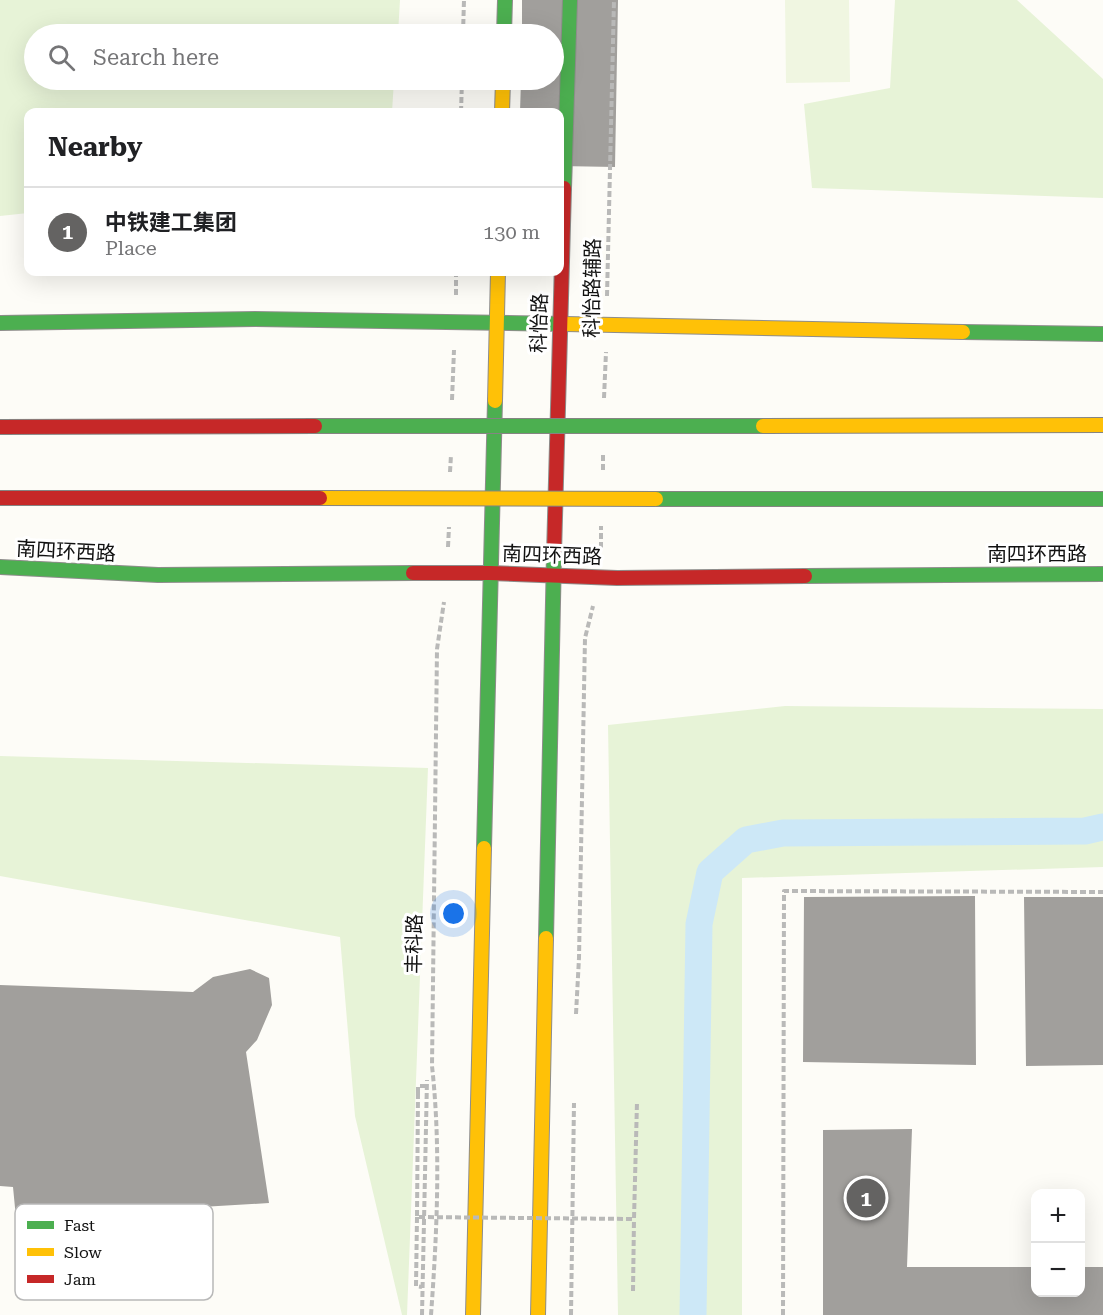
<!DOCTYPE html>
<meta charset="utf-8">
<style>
:root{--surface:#fff;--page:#f6f6f6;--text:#202124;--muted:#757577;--line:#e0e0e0;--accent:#646362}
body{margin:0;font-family:"Roboto Serif","Noto Sans SC",serif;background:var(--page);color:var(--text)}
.controls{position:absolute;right:18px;bottom:18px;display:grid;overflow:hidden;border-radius:12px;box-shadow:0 6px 24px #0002}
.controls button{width:54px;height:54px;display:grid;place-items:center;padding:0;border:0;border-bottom:2px solid var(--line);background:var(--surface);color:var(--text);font:30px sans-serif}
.you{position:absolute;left:454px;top:914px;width:21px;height:21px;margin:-15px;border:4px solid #fff;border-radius:50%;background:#1a73e8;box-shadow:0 0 0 9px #1a73e833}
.badge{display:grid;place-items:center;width:39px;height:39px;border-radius:50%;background:var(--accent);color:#fff;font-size:20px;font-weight:700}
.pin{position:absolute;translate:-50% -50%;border:3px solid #fff;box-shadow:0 2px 6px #0006}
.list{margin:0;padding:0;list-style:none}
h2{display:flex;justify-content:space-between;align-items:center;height:78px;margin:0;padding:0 24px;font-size:26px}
h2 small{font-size:20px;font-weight:400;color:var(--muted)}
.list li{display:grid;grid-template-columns:39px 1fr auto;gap:18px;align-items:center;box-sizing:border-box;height:90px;padding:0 24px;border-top:2px solid var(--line)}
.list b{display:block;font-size:22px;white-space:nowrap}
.list p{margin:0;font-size:20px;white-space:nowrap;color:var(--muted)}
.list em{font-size:20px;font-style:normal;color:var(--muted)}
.icon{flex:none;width:33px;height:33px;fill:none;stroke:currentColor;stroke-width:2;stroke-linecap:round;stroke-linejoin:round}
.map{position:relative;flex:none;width:1103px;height:1315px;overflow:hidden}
.search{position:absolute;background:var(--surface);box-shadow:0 6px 24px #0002;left:24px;top:24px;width:540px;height:66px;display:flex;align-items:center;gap:15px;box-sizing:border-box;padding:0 21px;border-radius:33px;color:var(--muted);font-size:22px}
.panel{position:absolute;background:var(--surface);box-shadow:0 6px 24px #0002;left:24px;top:108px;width:540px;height:168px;border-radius:12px}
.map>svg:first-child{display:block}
</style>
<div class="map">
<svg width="1103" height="1315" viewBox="0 0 1103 1315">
<rect width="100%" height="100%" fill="#fdfcf7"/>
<!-- green -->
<path fill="#e7f3d7" d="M 0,0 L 400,0 L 398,34 L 34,34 L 34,80 L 394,80 L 392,112 L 28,112 L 28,213 L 0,216 Z
M 895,0 L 1017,0 L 1103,79 L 1103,198 L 812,188 L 804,104 L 890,88 Z
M 785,706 L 1103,709 L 1103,867 L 742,878 L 742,1315 L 618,1315 L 608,725 Z
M 0,756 L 428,768 L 407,1315 L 402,1315 L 355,1116 L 340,937 L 0,876 Z"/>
<!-- pitch -->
<path fill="#f0f6e1" d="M 785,0 L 849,0 L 850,82 L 786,83 Z"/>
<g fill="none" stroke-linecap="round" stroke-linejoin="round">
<!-- canal -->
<path stroke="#cde8f7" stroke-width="27" d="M 693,1315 L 699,924 L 710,872 L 746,840 L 783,833 L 1085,831 L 1103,827"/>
</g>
<!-- building -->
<path fill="#a19f9c" d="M 522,0 L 618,0 L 615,167 L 560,166 L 560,112 L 520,112 L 521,80 L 554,80 L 554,34 L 522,34 Z
M 975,896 L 976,1065 L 803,1062 L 804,897 Z
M 1024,897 L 1103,897 L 1103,1065 L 1026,1066 Z
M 250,969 L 269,978 L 272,1005 L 257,1040 L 246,1052 L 269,1203 L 16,1218 L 13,1187 L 0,1186 L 0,985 L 193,992 L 213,977 Z
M 912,1129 L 907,1267 L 1036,1267 L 1036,1292 L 1080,1292 L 1080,1267 L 1103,1267 L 1103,1315 L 823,1315 L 823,1130 Z"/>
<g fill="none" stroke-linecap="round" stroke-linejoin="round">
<defs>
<path id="fast" d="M 504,34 L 505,0
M 564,188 L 570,0
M 0,323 L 255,319 L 565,324
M 963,332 L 1103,334
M 0,567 L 158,575 L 413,573
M 805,576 L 1103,574
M 484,848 L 495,401
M 546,938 L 554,554"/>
<path id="slow" d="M 502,112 L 503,80
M 565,324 L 963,332
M 495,401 L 498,272
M 473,1315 L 484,848
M 538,1315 L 546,938"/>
<path id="jam" d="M 554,554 L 564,188
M 413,573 L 490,573 L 617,578 L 805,576"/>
</defs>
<!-- fast casing -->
<use href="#fast" stroke="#8e8d8b" stroke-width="16"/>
<!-- slow casing -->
<use href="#slow" stroke="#8e8d8b" stroke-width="16"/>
<!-- jam casing -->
<use href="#jam" stroke="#8e8d8b" stroke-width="16"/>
<!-- path -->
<path stroke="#b9b9b8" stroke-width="4" stroke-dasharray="6 3" stroke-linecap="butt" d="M 463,34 L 464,0
M 461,112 L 462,80
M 456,295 L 456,272
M 607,296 L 614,0
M 604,398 L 606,352
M 452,400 L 454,350
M 603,470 L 603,454
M 450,472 L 451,455
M 448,547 L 449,527
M 601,548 L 601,526
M 576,1014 L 579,958 L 585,638 L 593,606
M 418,1093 L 418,1086 L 426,1086
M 417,1217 L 416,1286 L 422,1287
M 633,1291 L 634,1219
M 422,1315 L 427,1080
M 431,1315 C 437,1233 441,1148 432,1066 L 437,649 L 444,602
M 571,1315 L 574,1103
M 783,1315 L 784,891 L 1103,892"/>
<!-- fast -->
<use href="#fast" stroke="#4caf50" stroke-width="14"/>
<!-- slow -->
<use href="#slow" stroke="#ffc107" stroke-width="14"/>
<!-- jam -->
<use href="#jam" stroke="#c62828" stroke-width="14"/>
<defs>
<path id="fast-bridge" d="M 315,426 L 763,426
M 656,499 L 1103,499"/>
<path id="slow-bridge" d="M 763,426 L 1103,425
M 320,498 L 656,499"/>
<path id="jam-bridge" d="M 0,427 L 315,426
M 0,498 L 320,498"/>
</defs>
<!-- fast-bridge casing -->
<use href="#fast-bridge" stroke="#858482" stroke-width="16" stroke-linecap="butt"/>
<!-- slow-bridge casing -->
<use href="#slow-bridge" stroke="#858482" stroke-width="16" stroke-linecap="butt"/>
<!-- jam-bridge casing -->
<use href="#jam-bridge" stroke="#858482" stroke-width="16" stroke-linecap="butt"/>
<!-- path-bridge -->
<path stroke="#b9b9b8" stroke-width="4" stroke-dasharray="6 3" stroke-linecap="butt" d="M 418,1093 L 417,1217 L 634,1219 L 637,1102"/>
<!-- fast-bridge -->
<use href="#fast-bridge" stroke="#4caf50" stroke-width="14"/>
<!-- slow-bridge -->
<use href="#slow-bridge" stroke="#ffc107" stroke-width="14"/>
<!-- jam-bridge -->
<use href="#jam-bridge" stroke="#c62828" stroke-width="14"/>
</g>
<g text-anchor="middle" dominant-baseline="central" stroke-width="6" stroke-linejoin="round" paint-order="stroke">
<!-- street labels -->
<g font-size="20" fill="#111" stroke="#fff">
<text transform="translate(592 288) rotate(-89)">科怡路辅路</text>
<text transform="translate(539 323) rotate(-88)">科怡路</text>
<text transform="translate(66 551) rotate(3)">南四环西路</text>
<text x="1037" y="554">南四环西路</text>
<text transform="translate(552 555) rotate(2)">南四环西路</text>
<text transform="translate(414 944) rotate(-89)">丰科路</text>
</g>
</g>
<!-- legend -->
<rect x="15" y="1204" width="198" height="96" rx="9" fill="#fff" stroke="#b8b8b8" stroke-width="1.5"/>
<rect x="27" y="1221" width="27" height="8" fill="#4caf50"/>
<rect x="27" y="1248" width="27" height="8" fill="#ffc107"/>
<rect x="27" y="1275" width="27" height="8" fill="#c62828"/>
<g font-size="16" fill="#111">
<text x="64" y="1231">Fast</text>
<text x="64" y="1258">Slow</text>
<text x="64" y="1285">Jam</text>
</g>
</svg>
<div class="controls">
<button>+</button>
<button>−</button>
</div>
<div class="you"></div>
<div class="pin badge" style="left:866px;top:1198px">1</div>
<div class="search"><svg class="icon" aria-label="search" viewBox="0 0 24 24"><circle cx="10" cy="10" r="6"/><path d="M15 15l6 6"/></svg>Search here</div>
<section class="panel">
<h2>Nearby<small></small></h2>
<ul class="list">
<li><span class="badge">1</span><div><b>中铁建工集团</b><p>Place</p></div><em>130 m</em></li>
</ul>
</section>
</div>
